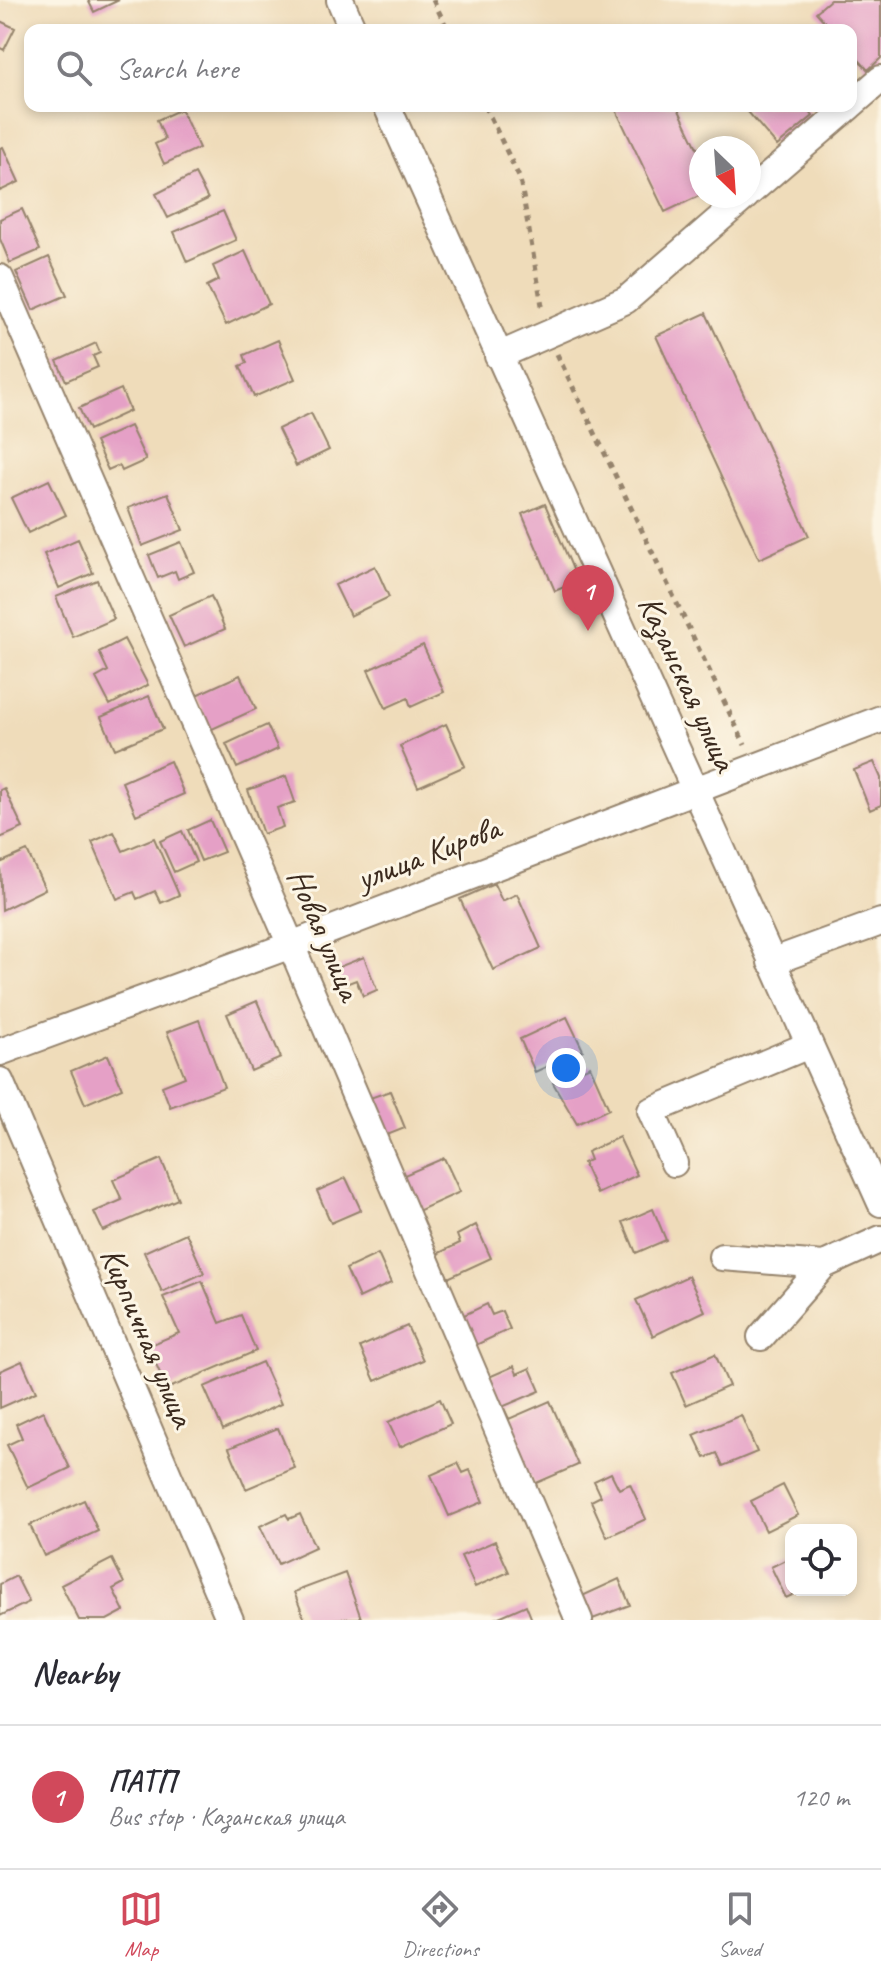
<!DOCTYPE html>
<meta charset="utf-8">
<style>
:root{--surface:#fff;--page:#f7f7f7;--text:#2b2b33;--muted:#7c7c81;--line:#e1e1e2;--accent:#d1495b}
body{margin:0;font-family:Caveat,sans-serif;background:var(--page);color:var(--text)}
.controls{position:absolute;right:24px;bottom:24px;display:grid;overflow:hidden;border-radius:16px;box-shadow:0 4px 12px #0003}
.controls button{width:72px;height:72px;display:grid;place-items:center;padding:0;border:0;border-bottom:2px solid var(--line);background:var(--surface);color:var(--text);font:40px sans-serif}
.compass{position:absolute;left:689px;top:136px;width:72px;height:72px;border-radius:50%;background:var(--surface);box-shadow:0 4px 12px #0003;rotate:155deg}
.you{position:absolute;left:566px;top:1068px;width:28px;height:28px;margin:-20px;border:6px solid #fff;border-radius:50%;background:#1a73e8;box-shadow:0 0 0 12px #1a73e833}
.badge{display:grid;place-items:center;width:52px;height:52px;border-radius:50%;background:var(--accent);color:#fff;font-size:26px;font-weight:700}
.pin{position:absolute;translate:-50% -66px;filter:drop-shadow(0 2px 4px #0008)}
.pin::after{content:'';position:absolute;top:42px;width:28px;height:24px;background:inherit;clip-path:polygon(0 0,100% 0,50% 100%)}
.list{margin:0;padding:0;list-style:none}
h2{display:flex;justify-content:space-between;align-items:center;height:104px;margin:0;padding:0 32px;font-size:34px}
h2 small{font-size:26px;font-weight:400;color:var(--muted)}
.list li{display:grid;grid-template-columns:52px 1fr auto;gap:24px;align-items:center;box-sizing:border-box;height:144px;padding:0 32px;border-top:2px solid var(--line)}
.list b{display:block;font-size:30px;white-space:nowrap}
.list p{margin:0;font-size:26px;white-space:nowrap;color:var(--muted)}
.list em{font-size:26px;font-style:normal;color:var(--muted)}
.icon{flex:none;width:44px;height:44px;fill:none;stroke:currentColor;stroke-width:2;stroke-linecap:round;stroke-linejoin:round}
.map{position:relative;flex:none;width:881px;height:1620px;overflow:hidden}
.search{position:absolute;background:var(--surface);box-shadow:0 4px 12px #0003;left:24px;right:24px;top:24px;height:88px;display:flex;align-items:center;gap:20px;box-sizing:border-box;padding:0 28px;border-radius:16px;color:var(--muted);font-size:30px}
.sheet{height:248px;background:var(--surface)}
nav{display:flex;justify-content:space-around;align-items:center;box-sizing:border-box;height:112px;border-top:2px solid var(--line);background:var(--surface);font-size:22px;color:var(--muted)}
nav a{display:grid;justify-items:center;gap:4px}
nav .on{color:var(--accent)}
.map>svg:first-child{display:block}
</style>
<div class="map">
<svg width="881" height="1620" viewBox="0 0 881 1620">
<rect width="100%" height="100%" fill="#fcf5e5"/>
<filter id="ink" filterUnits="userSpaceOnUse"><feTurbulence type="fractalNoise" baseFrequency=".0125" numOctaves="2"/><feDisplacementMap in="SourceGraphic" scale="16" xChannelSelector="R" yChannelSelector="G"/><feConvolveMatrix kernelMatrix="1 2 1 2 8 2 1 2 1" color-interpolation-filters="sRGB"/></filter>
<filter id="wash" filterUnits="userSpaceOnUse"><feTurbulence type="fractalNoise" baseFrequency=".006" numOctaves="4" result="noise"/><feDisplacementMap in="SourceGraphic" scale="32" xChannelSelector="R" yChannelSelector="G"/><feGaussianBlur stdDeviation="1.8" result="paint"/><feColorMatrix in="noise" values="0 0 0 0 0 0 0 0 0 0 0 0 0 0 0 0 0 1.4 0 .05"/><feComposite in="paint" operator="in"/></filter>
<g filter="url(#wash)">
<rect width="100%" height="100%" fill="#efdcba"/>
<g id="blocks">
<!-- building -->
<path fill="#e5a0c6" d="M 88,0 L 119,0 L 94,12 Z
M 830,0 L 881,0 L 881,58 L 868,70 L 851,51 L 851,30 L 832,30 L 816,12 Z
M 0,21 L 15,28 L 4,50 L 0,48 Z
M 614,106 L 677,106 L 701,156 L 701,195 L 665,212 Z
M 743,106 L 805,106 L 813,116 L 777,146 Z
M 181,109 L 199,148 L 164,164 L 155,144 L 165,139 L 157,120 Z
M 3,147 L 19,182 L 0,191 L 0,148 Z
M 195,174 L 208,199 L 168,218 L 156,194 Z
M 22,209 L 40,250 L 10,263 L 0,239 L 0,219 Z
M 223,211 L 236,240 L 187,262 L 174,232 Z
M 245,251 L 269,304 L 226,325 L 207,286 L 219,280 L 213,266 Z
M 49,257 L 67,295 L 33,310 L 16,272 Z
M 706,313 L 809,536 L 759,559 L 656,336 Z
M 278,340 L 295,379 L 254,397 L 240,366 L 247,363 L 244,355 Z
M 96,343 L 100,353 L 93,356 L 98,367 L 66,381 L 57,361 Z
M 121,389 L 130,411 L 89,430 L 79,408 Z
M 311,413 L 329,450 L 296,466 L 278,429 Z
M 130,426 L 146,460 L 122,471 L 119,465 L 108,470 L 95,442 Z
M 49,480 L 66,515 L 28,533 L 11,498 Z
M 168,493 L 183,530 L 142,546 L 128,508 Z
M 545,504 L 578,581 L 555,591 L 522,514 Z
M 78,539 L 93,573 L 59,588 L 44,554 Z
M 181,542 L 194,572 L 178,579 L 175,571 L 158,578 L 149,555 Z
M 375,566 L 389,597 L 350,616 L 335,585 Z
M 97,580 L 114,619 L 73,637 L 56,597 Z
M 211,596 L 225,629 L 184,647 L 169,615 Z
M 124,639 L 148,685 L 110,705 L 96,678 L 108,671 L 99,652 Z
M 423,645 L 444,692 L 411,707 L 408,698 L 386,708 L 368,670 Z
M 240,675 L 256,709 L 210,730 L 194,696 Z
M 149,696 L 163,729 L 115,749 L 101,717 Z
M 446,724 L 465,766 L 418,787 L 400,746 Z
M 267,725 L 278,749 L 237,768 L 226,744 Z
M 170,761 L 184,794 L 136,815 L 122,782 Z
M 874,762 L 881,778 L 881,805 L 870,810 L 854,770 Z
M 286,776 L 295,802 L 277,808 L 283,827 L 263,834 L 248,790 Z
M 4,788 L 23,828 L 0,838 L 0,790 Z
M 210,820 L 224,852 L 201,861 L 188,830 Z
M 182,831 L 196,862 L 174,872 L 160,841 Z
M 114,832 L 123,851 L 154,838 L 179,895 L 161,903 L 155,891 L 137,899 L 134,892 L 117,899 L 92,842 Z
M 27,851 L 45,889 L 2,910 L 0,863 Z
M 494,884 L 502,901 L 517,894 L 541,948 L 493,970 L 460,899 Z
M 364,957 L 377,990 L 363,996 L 356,980 L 338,987 L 331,970 Z
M 257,1001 L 281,1058 L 251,1071 L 227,1014 Z
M 567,1017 L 583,1050 L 535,1072 L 520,1039 Z
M 199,1020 L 224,1087 L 170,1107 L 162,1086 L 185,1077 L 167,1032 Z
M 108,1055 L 122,1088 L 85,1104 L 71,1071 Z
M 590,1066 L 609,1109 L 577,1124 L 553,1083 Z
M 390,1091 L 405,1128 L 382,1137 L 367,1099 Z
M 619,1137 L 637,1175 L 597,1194 L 583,1163 L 590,1160 L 587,1152 Z
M 444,1158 L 460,1192 L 418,1211 L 402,1176 Z
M 161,1159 L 178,1199 L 103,1231 L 94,1212 L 122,1200 L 113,1180 Z
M 346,1178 L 361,1210 L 331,1223 L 317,1191 Z
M 653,1209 L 666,1240 L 636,1253 L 623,1222 Z
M 476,1225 L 491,1258 L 448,1278 L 437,1254 L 460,1243 L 457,1235 Z
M 186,1233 L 204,1273 L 162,1292 L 144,1252 Z
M 378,1254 L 391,1283 L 359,1298 L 346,1269 Z
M 688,1276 L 705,1311 L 653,1336 L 636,1300 Z
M 202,1281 L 220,1323 L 241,1315 L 256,1351 L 167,1389 L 148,1346 L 179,1333 L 163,1297 Z
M 487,1304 L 492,1315 L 502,1311 L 510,1329 L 476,1345 L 462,1316 Z
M 407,1326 L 423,1360 L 375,1381 L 360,1347 Z
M 715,1354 L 729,1386 L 686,1405 L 672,1373 Z
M 22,1361 L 36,1392 L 0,1408 L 0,1371 Z
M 262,1362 L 281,1404 L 223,1430 L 204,1387 Z
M 514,1366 L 517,1374 L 530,1368 L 540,1391 L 502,1407 L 489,1377 Z
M 440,1399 L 451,1424 L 400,1447 L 388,1422 Z
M 550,1401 L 578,1465 L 534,1484 L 492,1413 L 504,1408 L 509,1419 Z
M 43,1411 L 70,1468 L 28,1488 L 7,1445 L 22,1438 L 16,1424 Z
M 741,1415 L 757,1452 L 723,1466 L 717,1453 L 705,1458 L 694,1435 Z
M 278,1428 L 295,1468 L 246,1489 L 229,1448 Z
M 458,1463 L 463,1473 L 470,1470 L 483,1502 L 449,1516 L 431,1475 Z
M 611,1473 L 619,1489 L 630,1484 L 646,1519 L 607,1537 L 591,1501 L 601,1496 L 594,1481 Z
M 783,1485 L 798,1515 L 766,1531 L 751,1501 Z
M 84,1500 L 98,1531 L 44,1556 L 30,1525 Z
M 286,1514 L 289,1519 L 300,1514 L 315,1547 L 278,1564 L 260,1526 Z
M 495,1541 L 509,1572 L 475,1587 L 461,1556 Z
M 791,1557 L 791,1590 L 803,1590 L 786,1598 L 771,1567 Z
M 112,1559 L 124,1583 L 113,1589 L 124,1611 L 107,1620 L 79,1620 L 61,1585 Z
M 345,1573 L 361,1618 L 305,1620 L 294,1592 Z
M 16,1576 L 29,1602 L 0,1616 L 0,1584 Z
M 619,1579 L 630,1605 L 590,1620 L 580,1597 Z
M 526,1605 L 532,1620 L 492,1620 Z"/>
</g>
</g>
<g filter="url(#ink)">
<use href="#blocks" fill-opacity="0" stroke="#95836c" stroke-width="2"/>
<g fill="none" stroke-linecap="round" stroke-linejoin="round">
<defs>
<path id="minor" d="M 340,0 L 353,30
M 851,105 L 881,79
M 387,106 L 881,1203
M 749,193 L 850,106
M 0,278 L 291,945 L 579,1620
M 498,356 L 626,300 L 746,196
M 771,962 L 881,922
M 0,1052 L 291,945 L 881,719
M 0,1081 L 230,1620
M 674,1163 L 651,1111 L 809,1045
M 722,1257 L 824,1265
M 761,1337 L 824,1265 L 881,1239"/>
</defs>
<!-- minor casing -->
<use href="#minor" stroke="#95836c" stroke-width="30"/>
<!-- path -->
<path stroke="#95836c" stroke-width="5" stroke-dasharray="6 6" stroke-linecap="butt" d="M 433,0 L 448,30
M 485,106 L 520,179 L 543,311
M 557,354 L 745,745"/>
<!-- minor -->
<use href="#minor" stroke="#fff" stroke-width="26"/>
</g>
</g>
<g text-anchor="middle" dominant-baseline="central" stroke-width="6" stroke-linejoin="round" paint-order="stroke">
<!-- street labels -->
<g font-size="34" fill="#3b2a1e" stroke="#fcf5e5">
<text transform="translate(688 683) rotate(65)">Казанская улица</text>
<text transform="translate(428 853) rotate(-21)">улица Кирова</text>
<text transform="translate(325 934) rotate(67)">Новая улица</text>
<text transform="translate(148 1337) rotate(67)">Кирпичная улица</text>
</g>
</g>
</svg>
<div class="controls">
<button><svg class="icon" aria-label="locate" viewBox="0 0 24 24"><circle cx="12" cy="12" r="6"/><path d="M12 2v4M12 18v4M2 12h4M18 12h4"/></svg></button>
</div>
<svg class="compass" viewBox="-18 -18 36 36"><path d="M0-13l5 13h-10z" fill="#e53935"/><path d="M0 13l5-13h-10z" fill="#7c7c81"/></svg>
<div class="you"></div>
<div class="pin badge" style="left:588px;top:631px">1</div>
<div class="search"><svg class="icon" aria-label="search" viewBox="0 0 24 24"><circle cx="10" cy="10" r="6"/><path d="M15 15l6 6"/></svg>Search here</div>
</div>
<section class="sheet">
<h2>Nearby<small></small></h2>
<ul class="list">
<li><span class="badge">1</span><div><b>ПАТП</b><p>Bus stop · Казанская улица</p></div><em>120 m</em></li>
</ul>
</section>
<nav>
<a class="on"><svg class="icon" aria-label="map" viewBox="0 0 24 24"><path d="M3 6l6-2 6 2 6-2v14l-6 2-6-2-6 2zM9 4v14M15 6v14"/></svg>Map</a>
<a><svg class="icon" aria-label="directions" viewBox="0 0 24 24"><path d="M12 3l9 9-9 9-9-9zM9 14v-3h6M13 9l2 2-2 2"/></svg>Directions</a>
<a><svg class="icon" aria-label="saved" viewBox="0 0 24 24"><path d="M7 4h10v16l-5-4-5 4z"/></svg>Saved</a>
</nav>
